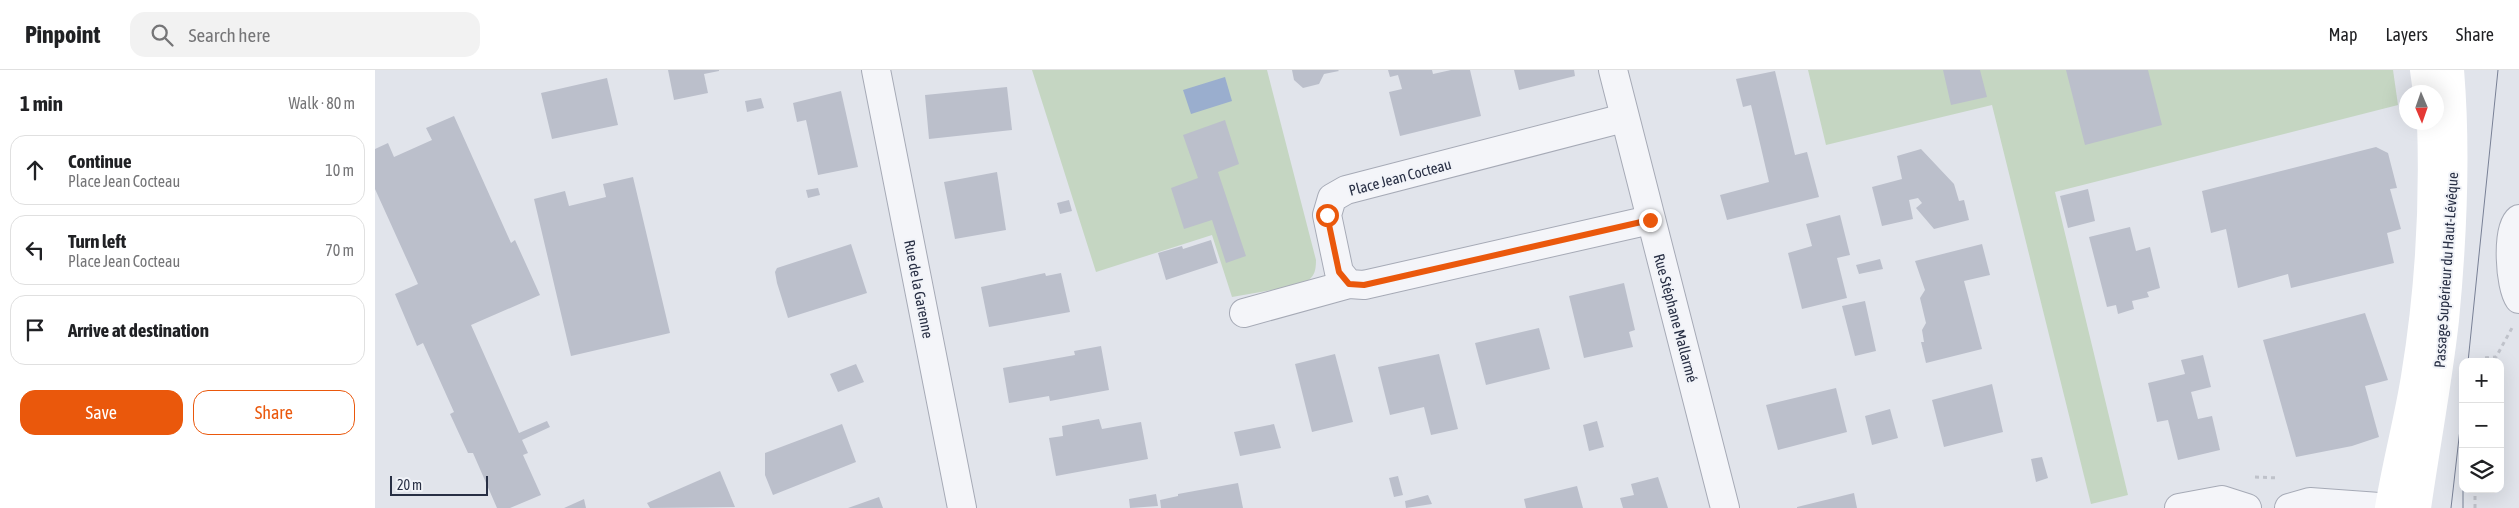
<!DOCTYPE html>
<meta charset="utf-8">
<style>
:root{--surface:#fff;--page:#f2f2f2;--text:#202124;--muted:#757577;--line:#e0e0e0;--accent:#ea580c}
body{margin:0;font-family:"Asap Condensed",sans-serif;background:var(--page);color:var(--text)}
.controls{position:absolute;right:15px;bottom:15px;display:grid;overflow:hidden;border-radius:10px;box-shadow:0 5px 20px #0002}
.controls button{width:45px;height:45px;display:grid;place-items:center;padding:0;border:0;border-bottom:1px solid var(--line);background:var(--surface);color:var(--text);font:25px sans-serif}
.compass{position:absolute;left:2024px;top:15px;width:45px;height:45px;border-radius:50%;background:var(--surface);box-shadow:0 5px 20px #0002;rotate:178deg}
.scale{position:absolute;left:15px;bottom:12px;width:98px;box-sizing:border-box;padding-left:5px;border:2px solid #282f44;border-top:0;font-size:14px;line-height:18px;white-space:nowrap;color:#282f44;-webkit-text-stroke:4px #f1f3f8;paint-order:stroke}
.stop{position:absolute;width:15px;height:15px;margin:-11px;border:4px solid #ea580c;border-radius:50%;background:#fff}
.stop.end{background:#ea580c;border-color:#fff;box-shadow:0 1px 5px #0008}
.list{margin:0;padding:0;list-style:none}
h2{display:flex;justify-content:space-between;align-items:center;height:65px;margin:0;padding:0 20px;font-size:21px}
h2 small{font-size:16px;font-weight:400;color:var(--muted)}
.list li{display:grid;grid-template-columns:32px 1fr auto;gap:15px;align-items:center;box-sizing:border-box;height:70px;margin:0 10px 10px;padding:0 10px;border:1px solid var(--line);border-radius:15px}
.list b{display:block;font-size:19px;white-space:nowrap}
.list p{margin:0;font-size:16px;white-space:nowrap;color:var(--muted)}
.list em{font-size:16px;font-style:normal;color:var(--muted)}
.actions{display:flex;gap:10px;padding:15px 20px}
.actions a{flex:1;padding:11px 0;border:1px solid var(--accent);border-radius:15px;text-align:center;font-size:18px;color:var(--accent)}
.actions .main{background:var(--accent);color:#fff}
.icon{flex:none;width:28px;height:28px;fill:none;stroke:currentColor;stroke-width:2;stroke-linecap:round;stroke-linejoin:round}
.map{position:relative;flex:none;width:2144px;height:438px;overflow:hidden}
header{display:flex;align-items:center;gap:30px;box-sizing:border-box;height:70px;padding:0 25px;background:var(--surface);border-bottom:1px solid var(--line)}
header strong{font-size:24px}
nav{display:flex;gap:28px;margin-inline-start:auto;font-size:18px}
.search{width:350px;height:45px;background:var(--page);display:flex;align-items:center;gap:12px;box-sizing:border-box;padding:0 18px;border-radius:15px;color:var(--muted);font-size:19px}
main{display:flex}
aside{flex:1;background:var(--surface)}
.map>svg:first-child{display:block}
</style>
<header>
<strong>Pinpoint</strong>
<div class="search"><svg class="icon" aria-label="search" viewBox="0 0 24 24"><circle cx="10" cy="10" r="6"/><path d="M15 15l6 6"/></svg>Search here</div>
<nav><a>Map</a><a>Layers</a><a>Share</a></nav>
</header>
<main>
<aside>
<h2>1 min<small>Walk · 80 m</small></h2>
<ul class="list">
<li><svg class="icon" aria-label="ahead" viewBox="0 0 24 24"><path d="M12 20V5M6 11l6-6 6 6"/></svg><div><b>Continue</b><p>Place Jean Cocteau</p></div><em>10 m</em></li>
<li><svg class="icon" aria-label="left" viewBox="0 0 24 24"><path d="M17 20v-9H6M10 6l-5 5 5 5"/></svg><div><b>Turn left</b><p>Place Jean Cocteau</p></div><em>70 m</em></li>
<li><svg class="icon" aria-label="arrive" viewBox="0 0 24 24"><path d="M6 21V4h12l-3 4 3 4H6"/></svg><div><b>Arrive at destination</b></div></li>
</ul>
<div class="actions"><a class="main">Save</a><a>Share</a></div>
</aside>
<div class="map">
<svg width="2144" height="438" viewBox="0 0 2144 438">
<rect width="100%" height="100%" fill="#e1e4eb"/>
<!-- green -->
<path fill="#c5d6c2" d="M 657,0 L 892,0 L 941,190 C 941,204 938,209 925,215 L 857,227 L 837,165 L 721,202 Z
M 1433,0 L 2018,0 L 2023,35 L 1680,122 L 1753,425 L 1716,434 L 1617,35 L 1451,75 Z"/>
<!-- water -->
<path fill="#9aaece" d="M 850,7 L 857,31 L 816,44 L 808,20 Z"/>
<!-- building -->
<path fill="#bbbfcb" d="M 293,0 L 344,0 L 344,1 L 329,4 L 333,23 L 299,30 Z
M 917,0 L 963,0 L 964,1 L 949,4 L 944,14 L 928,18 L 919,10 Z
M 1013,0 L 1057,0 L 1058,4 L 1076,0 L 1095,0 L 1106,46 L 1025,66 L 1014,22 L 1027,19 L 1023,5 L 1015,7 Z
M 1139,0 L 1199,0 L 1200,6 L 1144,20 Z
M 1568,0 L 1605,0 L 1612,27 L 1576,35 Z
M 1691,0 L 1773,0 L 1787,55 L 1710,75 Z
M 1400,1 L 1420,85 L 1432,82 L 1444,127 L 1352,150 L 1345,125 L 1394,112 L 1376,35 L 1368,37 L 1361,9 Z
M 232,8 L 243,55 L 177,69 L 166,23 Z
M 632,17 L 637,60 L 554,69 L 550,25 Z
M 466,21 L 483,97 L 443,105 L 431,50 L 422,52 L 418,33 Z
M 386,28 L 389,38 L 372,42 L 370,31 Z
M 79,46 L 136,173 L 140,170 L 165,225 L 96,255 L 144,363 L 172,351 L 175,357 L 147,370 L 153,383 L 148,385 L 166,425 L 135,438 L 122,438 L 98,383 L 93,383 L 75,344 L 79,342 L 48,273 L 42,276 L 20,224 L 43,214 L 0,119 L 0,79 L 13,73 L 19,87 L 57,70 L 51,58 Z
M 850,50 L 864,94 L 843,102 L 871,186 L 851,193 L 837,150 L 809,159 L 796,118 L 823,108 L 808,65 Z
M 2001,77 L 2013,83 L 2022,118 L 2015,119 L 2026,159 L 2012,163 L 2019,193 L 1916,218 L 1913,204 L 1863,218 L 1851,159 L 1836,163 L 1827,121 Z
M 1546,79 L 1579,114 L 1584,131 L 1589,130 L 1594,150 L 1559,159 L 1541,138 L 1547,133 L 1543,128 L 1534,130 L 1538,149 L 1507,156 L 1497,117 L 1527,109 L 1522,86 Z
M 622,102 L 631,160 L 580,169 L 569,112 Z
M 258,107 L 295,263 L 196,286 L 159,129 L 190,121 L 194,136 L 231,127 L 228,114 Z
M 443,118 L 445,125 L 433,128 L 431,120 Z
M 1713,119 L 1720,151 L 1693,158 L 1685,126 Z
M 694,130 L 697,141 L 685,144 L 682,133 Z
M 1465,145 L 1475,185 L 1462,188 L 1472,228 L 1427,239 L 1413,183 L 1437,176 L 1431,154 Z
M 1755,157 L 1761,181 L 1775,177 L 1785,218 L 1772,222 L 1774,227 L 1757,231 L 1759,239 L 1743,244 L 1741,235 L 1732,237 L 1714,167 Z
M 836,170 L 843,193 L 791,210 L 783,183 L 807,176 L 808,179 Z
M 476,174 L 492,223 L 413,248 L 402,213 L 400,202 L 402,198 Z
M 1607,174 L 1615,205 L 1589,211 L 1607,279 L 1551,293 L 1546,272 L 1549,272 L 1547,260 L 1551,253 L 1545,228 L 1550,220 L 1540,191 Z
M 1505,189 L 1508,199 L 1484,204 L 1481,195 Z
M 670,203 L 671,206 L 686,203 L 695,242 L 614,257 L 606,217 Z
M 1249,213 L 1260,260 L 1254,262 L 1258,277 L 1209,288 L 1194,226 Z
M 1490,231 L 1501,281 L 1480,286 L 1467,236 Z
M 1990,243 L 2013,310 L 1990,316 L 2004,367 L 1977,376 L 1921,387 L 1888,270 Z
M 1164,258 L 1175,299 L 1111,315 L 1100,273 Z
M 726,276 L 734,320 L 675,331 L 674,326 L 634,333 L 628,298 L 700,285 L 699,281 Z
M 960,284 L 978,352 L 937,362 L 920,294 Z
M 1064,284 L 1083,359 L 1056,365 L 1049,337 L 1015,345 L 1003,297 Z
M 1828,285 L 1836,317 L 1816,322 L 1823,349 L 1837,346 L 1845,380 L 1803,390 L 1793,350 L 1782,352 L 1773,313 L 1810,304 L 1806,290 Z
M 481,294 L 489,312 L 463,322 L 455,304 Z
M 1617,314 L 1628,362 L 1569,377 L 1557,330 Z
M 1461,318 L 1472,362 L 1403,380 L 1391,335 Z
M 1515,339 L 1523,368 L 1497,375 L 1490,346 Z
M 724,349 L 727,359 L 766,352 L 773,389 L 681,406 L 674,368 L 688,366 L 687,356 Z
M 1222,351 L 1229,377 L 1214,381 L 1208,355 Z
M 467,354 L 481,392 L 398,425 L 390,405 L 390,383 Z
M 899,354 L 906,378 L 865,386 L 859,362 Z
M 1667,387 L 1673,408 L 1661,412 L 1656,389 Z
M 345,401 L 360,437 L 275,438 L 272,433 Z
M 1023,406 L 1028,425 L 1019,427 L 1014,408 Z
M 1283,407 L 1293,438 L 1248,438 L 1245,428 L 1259,425 L 1256,414 Z
M 863,413 L 868,438 L 786,438 L 785,430 L 803,426 L 803,424 Z
M 1202,416 L 1208,438 L 1151,438 L 1149,429 Z
M 1479,423 L 1482,438 L 1422,438 L 1422,437 Z
M 781,424 L 783,436 L 755,438 L 754,429 Z
M 1053,425 L 1057,434 L 1031,438 L 1030,431 Z
M 504,427 L 508,438 L 473,438 Z
M 209,429 L 211,438 L 189,438 Z"/>
<g fill="none" stroke-linecap="round" stroke-linejoin="round">
<defs>
<path id="minor" d="M 501,0 L 587,438
M 1238,0 L 1350,438
M 1249,48 L 971,120 L 957,128 L 952,145 L 964,202 L 974,214 L 989,215 L 1275,150
M 2144,149 C 2131,159 2135,217 2144,229
M 869,243 L 974,214
M 1804,438 L 1847,430 L 1872,438
M 1914,438 L 1935,432 L 2018,438"/>
</defs>
<!-- minor casing -->
<use href="#minor" stroke="#a6aab6" stroke-width="30"/>
<!-- path -->
<path stroke="#bfc2ca" stroke-width="3" stroke-dasharray="4 4" stroke-linecap="butt" d="M 2104,292 L 2107,288 L 2121,287 L 2137,258
M 1880,407 L 1904,408
M 2100,438 L 2100,419"/>
<!-- minor -->
<use href="#minor" stroke="#f4f5f9" stroke-width="28"/>
<!-- secondary -->
<path stroke="#fff" stroke-width="28" d="M 2049,0 L 2052,22
M 2014,438 C 2021,394 2033,351 2040,307 C 2054,222 2059,138 2056,52
M 2042,438 C 2051,375 2063,313 2070,250 C 2078,167 2082,83 2075,0"/>
<!-- tram -->
<path stroke="#798196" stroke-width="1" d="M 2093,292 L 2123,0
M 2076,438 L 2088,333
M 2088,438 L 2088,419"/>
</g>
<g fill="none" stroke-linecap="round" stroke-linejoin="round">
<!-- route -->
<path stroke="#ea580c" stroke-width="6" d="M 952,145 L 964,202 L 974,214 L 989,215 L 1275,150"/>
</g>
<g text-anchor="middle" dominant-baseline="central" stroke-width="4" stroke-linejoin="round" paint-order="stroke">
<!-- street labels -->
<g font-size="15" fill="#282f44" stroke="#f1f3f8">
<text transform="translate(1025 107) rotate(-15)">Place Jean Cocteau</text>
<text transform="translate(2071 200) rotate(-86)">Passage Supérieur du Haut-Lévêque</text>
<text transform="translate(544 219) rotate(79)">Rue de la Garenne</text>
<text transform="translate(1301 248) rotate(75)">Rue Stéphane Mallarmé</text>
</g>
</g>
</svg>
<div class="controls">
<button>+</button>
<button>−</button>
<button><svg class="icon" aria-label="layers" viewBox="0 0 24 24"><path d="M12 4l9 5-9 5-9-5zM3 14l9 5 9-5"/></svg></button>
</div>
<svg class="compass" viewBox="-18 -18 36 36"><path d="M0-13l5 13h-10z" fill="#e53935"/><path d="M0 13l5-13h-10z" fill="#757577"/></svg>
<div class="scale">20 m</div>
<div class="stop" style="left:952px;top:145px"></div>
<div class="stop end" style="left:1275px;top:150px"></div>
</div>
</main>
